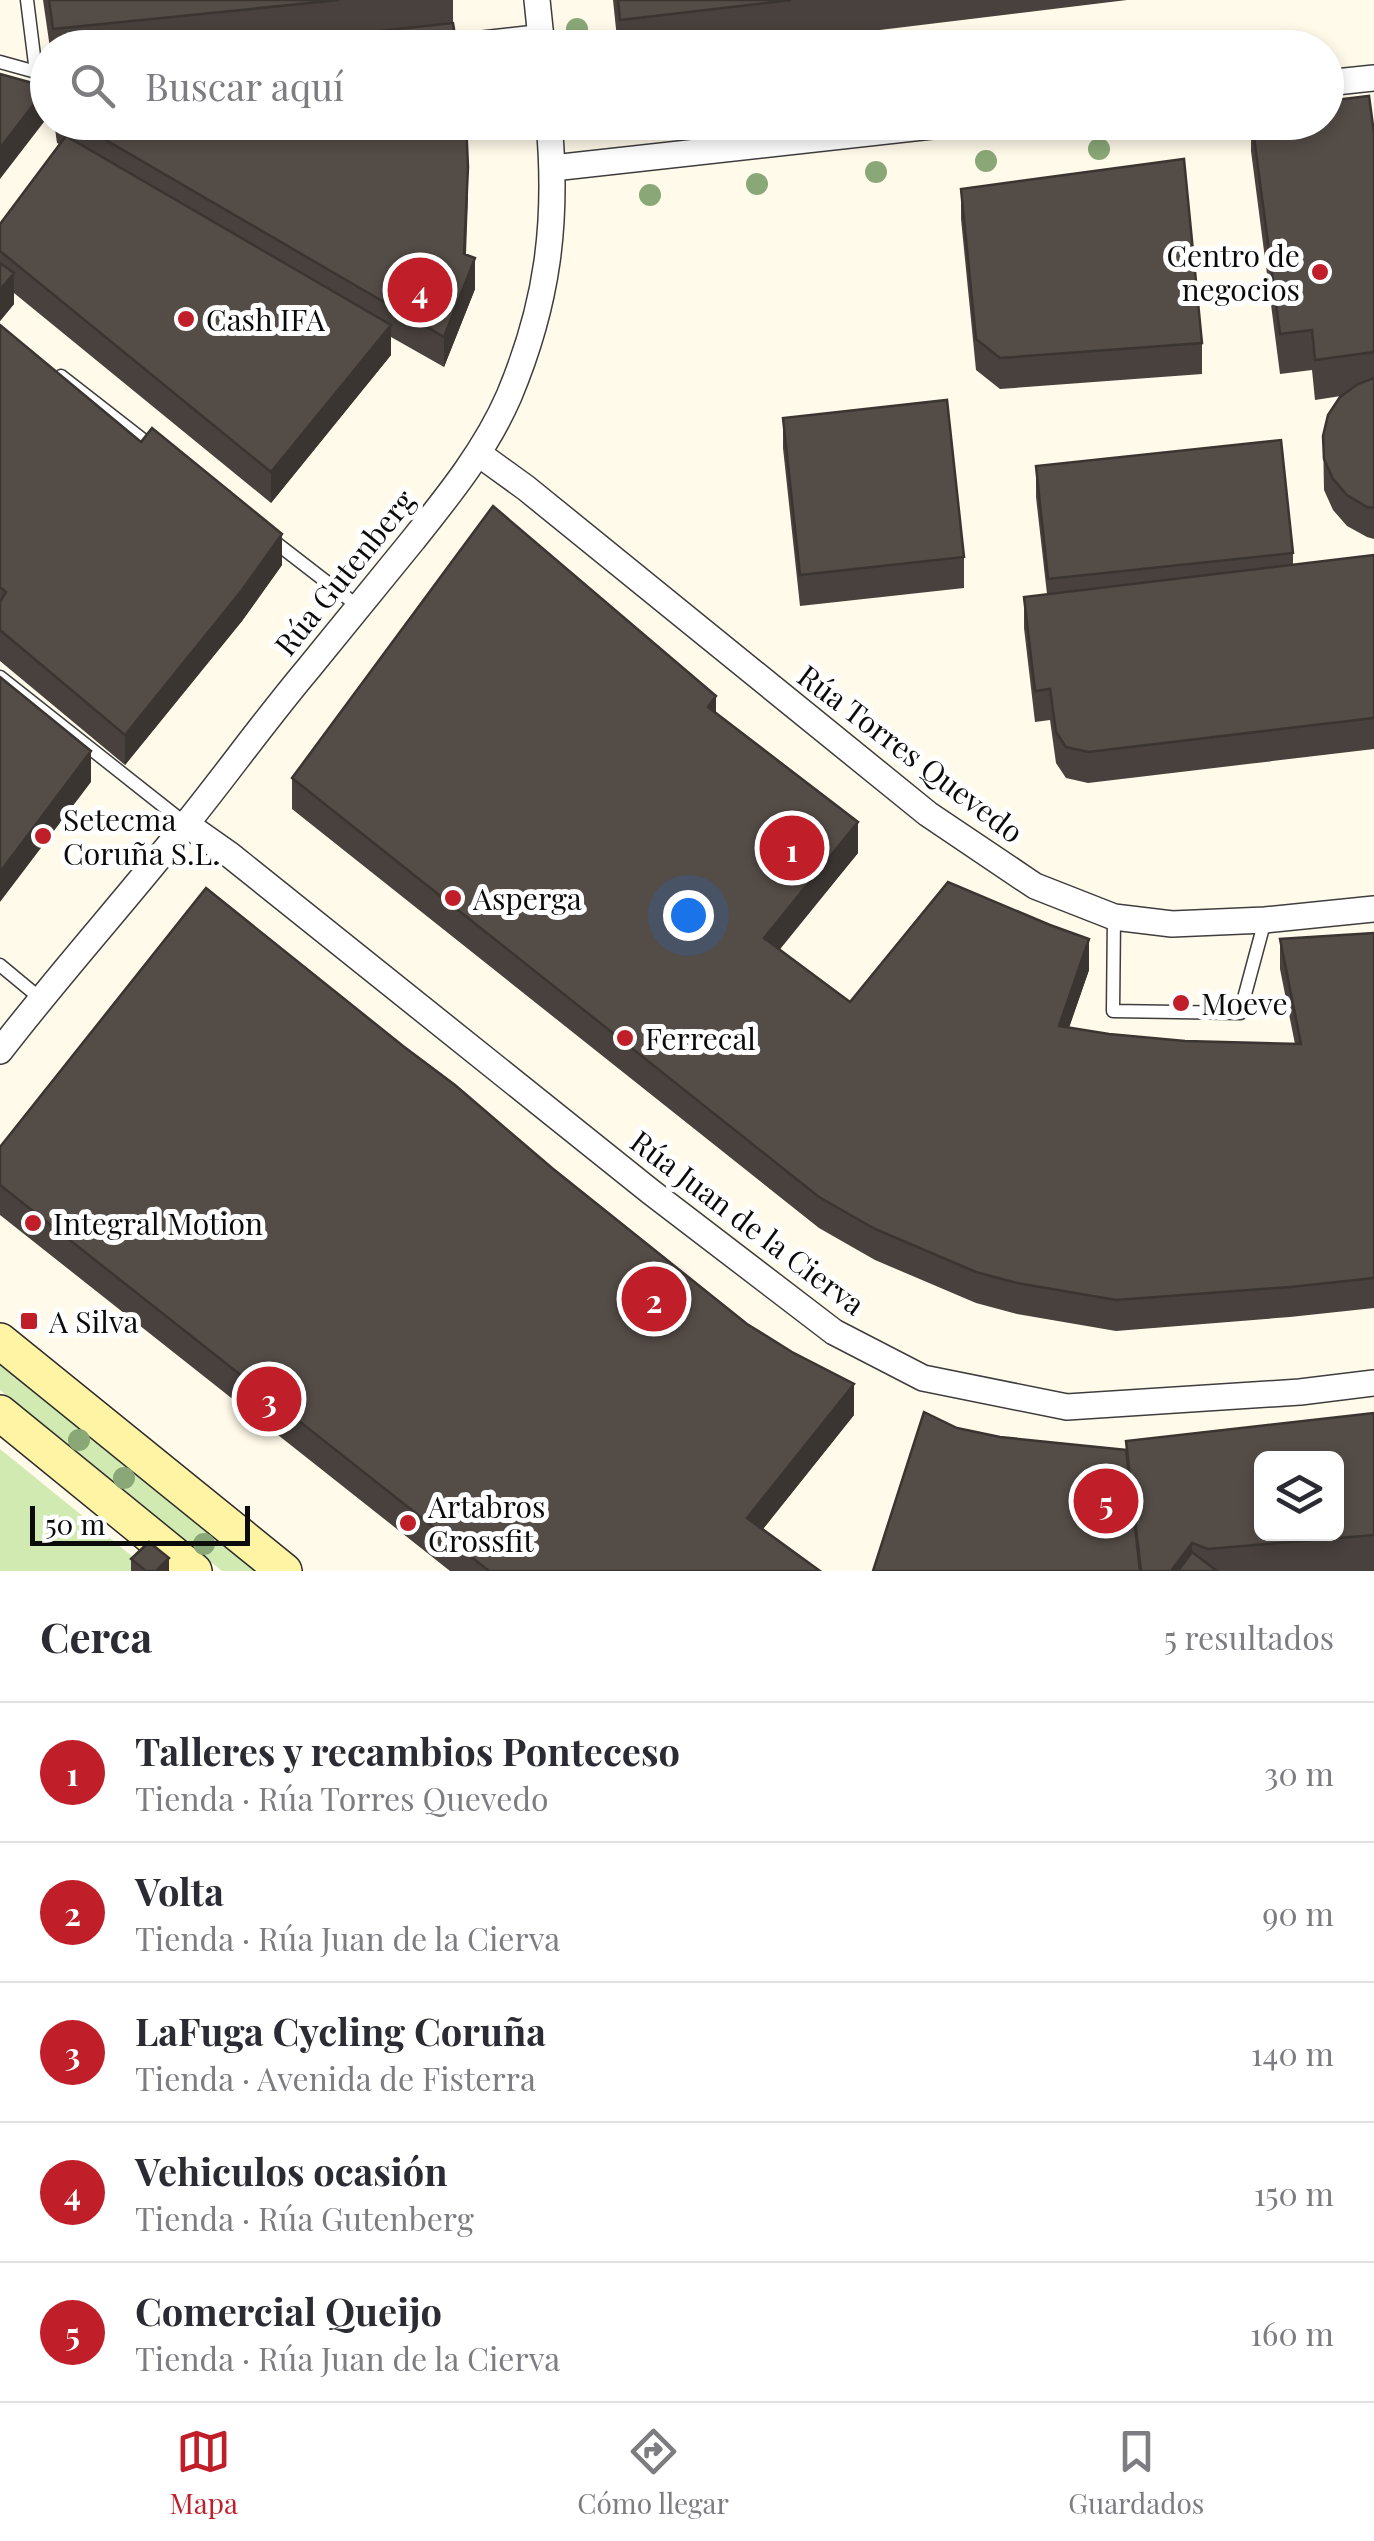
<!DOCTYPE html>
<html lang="es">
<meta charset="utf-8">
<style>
:root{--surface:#fff;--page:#f2f2f3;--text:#2b2b33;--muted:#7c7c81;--line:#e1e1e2;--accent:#c01e29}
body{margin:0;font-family:"Playfair Display",serif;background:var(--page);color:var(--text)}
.controls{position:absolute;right:30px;bottom:30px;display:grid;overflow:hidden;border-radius:15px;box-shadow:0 5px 15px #0003}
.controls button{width:90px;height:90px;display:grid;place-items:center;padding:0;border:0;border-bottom:2px solid var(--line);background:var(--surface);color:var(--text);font:50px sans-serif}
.scale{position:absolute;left:30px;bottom:25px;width:220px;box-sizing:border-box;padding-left:10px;border:5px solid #0b0b0b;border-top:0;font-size:28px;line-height:35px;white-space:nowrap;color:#0b0b0b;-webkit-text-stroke:8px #fff;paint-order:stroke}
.you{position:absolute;left:688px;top:915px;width:35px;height:35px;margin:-25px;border:8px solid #fff;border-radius:50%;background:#1a73e8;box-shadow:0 0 0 15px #1a73e833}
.badge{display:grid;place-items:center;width:65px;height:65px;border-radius:50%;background:var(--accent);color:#fff;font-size:32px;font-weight:700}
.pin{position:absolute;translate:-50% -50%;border:5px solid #fff;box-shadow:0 2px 10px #0006}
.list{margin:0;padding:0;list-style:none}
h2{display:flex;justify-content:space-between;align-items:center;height:130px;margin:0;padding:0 40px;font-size:42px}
h2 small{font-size:32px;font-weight:400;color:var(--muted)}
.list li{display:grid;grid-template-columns:65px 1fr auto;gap:30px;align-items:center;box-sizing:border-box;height:140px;padding:0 40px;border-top:2px solid var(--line)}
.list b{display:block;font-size:38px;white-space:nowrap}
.list p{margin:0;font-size:32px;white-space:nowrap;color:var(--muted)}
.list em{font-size:32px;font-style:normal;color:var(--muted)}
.icon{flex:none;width:55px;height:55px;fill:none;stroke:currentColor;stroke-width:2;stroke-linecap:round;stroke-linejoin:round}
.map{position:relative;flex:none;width:1374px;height:1571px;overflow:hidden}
.search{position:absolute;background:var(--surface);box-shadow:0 5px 15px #0003;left:30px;right:30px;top:30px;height:110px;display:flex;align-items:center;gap:25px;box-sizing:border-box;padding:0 35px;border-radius:55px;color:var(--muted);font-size:38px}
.sheet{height:830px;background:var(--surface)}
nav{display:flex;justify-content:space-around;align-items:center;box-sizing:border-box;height:140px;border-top:2px solid var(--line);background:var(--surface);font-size:28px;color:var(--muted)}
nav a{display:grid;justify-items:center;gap:5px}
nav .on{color:var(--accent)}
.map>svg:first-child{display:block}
</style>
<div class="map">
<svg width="1374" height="1571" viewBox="0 0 1374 1571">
<rect width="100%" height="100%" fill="#fffae9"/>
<!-- green -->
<path fill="#d0eab2" d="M 0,1363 L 259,1571 L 222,1571 L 0,1390 Z
M 0,1449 L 143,1565 L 133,1571 L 0,1571 Z"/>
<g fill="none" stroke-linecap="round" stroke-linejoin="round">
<defs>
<path id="lane" d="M 442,42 L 540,31
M 0,62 L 36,72 L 27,0
M 61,376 L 156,450
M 271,539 L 359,607
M 0,677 L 186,824
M 1114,917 L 1113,1011 L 1240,1013 L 1265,920
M 0,965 L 41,999"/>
<path id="street" d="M 537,0 L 542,48
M 1326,83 L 1374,78
M 553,168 L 968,122
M 479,454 L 526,488 L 928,814 L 1035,886 L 1114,917 L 1172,924 L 1265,920 L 1374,909
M 186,824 L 230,855 L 651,1192 L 834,1332 L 923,1378 L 1067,1407 L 1300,1392 L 1374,1383
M 0,1051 C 60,973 126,900 187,823 C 228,772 266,719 308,669 C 343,626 378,583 413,540 C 449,495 486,449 509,396 C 548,303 558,222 549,122"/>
<path id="secondary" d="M 0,1341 L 284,1571
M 0,1413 L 194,1571"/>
</defs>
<!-- lane casing -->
<use href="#lane" stroke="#3e3e3e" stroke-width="15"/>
<!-- street casing -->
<use href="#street" stroke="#3e3e3e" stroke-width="28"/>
<!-- secondary casing -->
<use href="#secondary" stroke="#2d2d2d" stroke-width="38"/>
<!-- lane -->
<use href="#lane" stroke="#fff" stroke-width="12"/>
<!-- street -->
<use href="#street" stroke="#fff" stroke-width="25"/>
<!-- secondary -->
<use href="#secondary" stroke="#fff3a4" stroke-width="35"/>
</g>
<!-- trees -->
<g fill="#8aa877">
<circle cx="577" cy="29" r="11"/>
<circle cx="1099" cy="149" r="11"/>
<circle cx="986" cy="161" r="11"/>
<circle cx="876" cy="172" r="11"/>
<circle cx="757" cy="184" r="11"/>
<circle cx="650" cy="195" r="11"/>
<circle cx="79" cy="1440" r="11"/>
<circle cx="124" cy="1478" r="11"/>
<circle cx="204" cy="1544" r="11"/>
</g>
<!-- wall -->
<path fill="#48413d" d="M 43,0 L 453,0 L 453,23 L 457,48 L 50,48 Z
M 613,0 L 1127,0 L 730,48 L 618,48 Z
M 54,122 L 466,122 L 468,198 L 466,255 L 475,289 L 444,367 L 391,337 L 391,355 L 271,503 L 14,293 L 14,304 L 0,321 L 0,224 L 59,144 L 57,143 Z
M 1251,122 L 1326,122 L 1374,133 L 1374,539 L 1367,537 L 1347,526 L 1333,510 L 1324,490 L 1323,436 L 1341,396 L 1315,400 L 1312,370 L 1280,374 L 1251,151 Z
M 961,189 L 1202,343 L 1202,374 L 1000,389 L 976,370 L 961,219 Z
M 0,325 L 282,565 L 242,621 L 125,765 L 0,661 Z
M 783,418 L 964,557 L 964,588 L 800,606 L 783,448 Z
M 1036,466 L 1293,553 L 1293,565 L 1374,555 L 1374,749 L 1088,783 L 1066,778 L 1056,763 L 1050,720 L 1035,722 L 1024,628 L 1024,597 L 1047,594 L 1036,497 Z
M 716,712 L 858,853 L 779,949 L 850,1002 L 1089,970 L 1069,1027 L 1109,1034 L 1185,1041 L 1295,1044 L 1280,969 L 1280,939 L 1374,933 L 1374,1308 L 1290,1317 L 1116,1331 L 1017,1314 L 976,1303 L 875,1260 L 819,1228 L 292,809 L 292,778 Z
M 0,1147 L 552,1168 L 854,1415 L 763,1529 L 820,1571 L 450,1571 L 0,1215 Z
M 1374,1413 L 1374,1571 L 873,1571 L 957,1428 L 1000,1437 L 1126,1450 L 1126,1441 Z
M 131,1559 L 156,1571 L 131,1571 Z"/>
<!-- shaded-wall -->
<path fill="#3b3532" d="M 47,87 L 47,118 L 0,179 L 0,148 Z
M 468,167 L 464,284 L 475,258 L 475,289 L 444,367 L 444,337 L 464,254 Z
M 14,273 L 14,304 L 0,321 L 0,290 Z
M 391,325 L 391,355 L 271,503 L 271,472 Z
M 282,534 L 282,565 L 242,621 L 125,765 L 125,735 Z
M 716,696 L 716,727 L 708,707 Z
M 91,751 L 91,782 L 0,902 L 0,872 Z
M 858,822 L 858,853 L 764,969 L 764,938 Z
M 1089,939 L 1089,970 L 1059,1057 L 1059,1026 Z
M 854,1384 L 854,1415 L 747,1549 L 747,1518 Z
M 1192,1543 L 1192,1571 L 1171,1571 Z
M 169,1558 L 169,1571 L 156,1571 Z"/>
<!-- building -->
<path fill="#544c47" stroke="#3b3532" stroke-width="2.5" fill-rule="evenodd" d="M 49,0 L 339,0 L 53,29 Z
M 618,0 L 791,0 L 620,20 Z
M 453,23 L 457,48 L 221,48 Z
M 0,74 L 47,87 L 0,148 Z
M 1369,96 L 1374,133 L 1374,352 L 1315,360 L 1312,330 L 1280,334 L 1252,122 L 1326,122 L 1326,101 Z
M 75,122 L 466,122 L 468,167 L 464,254 L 475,258 L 444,337 Z
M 66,136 L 391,325 L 271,472 L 0,251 L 0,224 Z
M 1184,159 L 1202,343 L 1000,358 L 976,339 L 961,189 Z
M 0,263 L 14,273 L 0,290 Z
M 0,325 L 141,442 L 152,428 L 282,534 L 242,590 L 125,735 L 0,630 L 0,602 L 6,592 L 0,587 Z
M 1374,378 L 1374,508 L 1367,507 L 1347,495 L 1333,479 L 1324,459 L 1323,436 L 1328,415 L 1340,397 L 1358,384 Z
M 947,400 L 964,557 L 800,575 L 783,418 Z
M 1281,440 L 1293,553 L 1048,579 L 1036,466 Z
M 493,506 L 716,696 L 708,707 L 858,822 L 764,938 L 850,1002 L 948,882 L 1050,925 L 1089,939 L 1059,1026 L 1109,1034 L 1185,1041 L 1301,1044 L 1280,939 L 1374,933 L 1374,1278 L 1290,1287 L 1116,1300 L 1017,1283 L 976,1272 L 875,1229 L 819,1197 L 292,778 Z
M 1374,555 L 1374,718 L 1088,752 L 1066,747 L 1056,732 L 1050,689 L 1035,691 L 1024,597 Z
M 0,677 L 91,751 L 0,872 Z
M 206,888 L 403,1046 L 455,1085 L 552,1168 L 747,1324 L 792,1352 L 854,1384 L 747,1518 L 820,1571 L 489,1571 L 0,1185 L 0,1147 Z
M 924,1412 L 957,1428 L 1000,1437 L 1126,1450 L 1140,1571 L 873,1571 Z
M 1374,1413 L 1374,1535 L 1208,1549 L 1192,1543 L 1171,1571 L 1141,1571 L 1126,1441 ZM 1262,1458 L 1336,1458 L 1336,1534 L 1262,1534 Z
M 149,1542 L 169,1558 L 156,1571 L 146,1571 L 131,1559 Z
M 1192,1552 L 1217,1571 L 1178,1571 Z"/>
<!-- markers -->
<g fill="#c01e29" stroke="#fff" stroke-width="4">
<circle cx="1320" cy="272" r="10"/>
<circle cx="186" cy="319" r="10"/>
<circle cx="43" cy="836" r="10"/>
<circle cx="453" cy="898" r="10"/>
<circle cx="1181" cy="1003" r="10"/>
<circle cx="625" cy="1038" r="10"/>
<circle cx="33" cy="1223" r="10"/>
<rect x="19" y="1311" width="20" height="20" rx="5"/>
<circle cx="408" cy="1523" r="10"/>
</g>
<g text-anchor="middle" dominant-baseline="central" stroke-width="10" stroke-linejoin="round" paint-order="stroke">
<!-- poi labels -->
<g font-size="30" fill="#0b0b0b" stroke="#fff" text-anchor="start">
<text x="1300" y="255" text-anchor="end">Centro de<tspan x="1300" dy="34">negocios</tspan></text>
<text x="206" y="319">Cash IFA</text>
<text x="63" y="819">Setecma<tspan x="63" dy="34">Coruña S.L.</tspan></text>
<text x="473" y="898">Asperga</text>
<text x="1201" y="1003">Moeve</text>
<text x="645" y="1038">Ferrecal</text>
<text x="53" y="1223">Integral Motion</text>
<text x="49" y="1321">A Silva</text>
<text x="428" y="1506">Artabros<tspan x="428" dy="34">Crossfit</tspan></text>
</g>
<!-- street labels -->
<g font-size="30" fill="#0b0b0b" stroke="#fff">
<text transform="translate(344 572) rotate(-51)">Rúa Gutenberg</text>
<text transform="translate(911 753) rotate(37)">Rúa Torres Quevedo</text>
<text transform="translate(748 1222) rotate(37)">Rúa Juan de la Cierva</text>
</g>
</g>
</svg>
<div class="controls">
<button><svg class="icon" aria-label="layers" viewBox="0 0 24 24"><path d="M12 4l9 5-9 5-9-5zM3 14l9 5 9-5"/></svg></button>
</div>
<div class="scale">50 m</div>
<div class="you"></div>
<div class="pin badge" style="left:792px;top:848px">1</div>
<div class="pin badge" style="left:654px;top:1299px">2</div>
<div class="pin badge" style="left:269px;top:1399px">3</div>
<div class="pin badge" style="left:420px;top:290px">4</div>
<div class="pin badge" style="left:1106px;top:1501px">5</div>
<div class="search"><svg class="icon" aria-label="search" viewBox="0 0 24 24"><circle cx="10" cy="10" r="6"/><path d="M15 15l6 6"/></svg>Buscar aquí</div>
</div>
<section class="sheet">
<h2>Cerca<small>5 resultados</small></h2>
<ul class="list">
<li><span class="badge">1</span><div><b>Talleres y recambios Ponteceso</b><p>Tienda · Rúa Torres Quevedo</p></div><em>30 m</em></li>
<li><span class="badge">2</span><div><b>Volta</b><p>Tienda · Rúa Juan de la Cierva</p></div><em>90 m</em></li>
<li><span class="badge">3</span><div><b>LaFuga Cycling Coruña</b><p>Tienda · Avenida de Fisterra</p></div><em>140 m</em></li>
<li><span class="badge">4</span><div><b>Vehiculos ocasión</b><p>Tienda · Rúa Gutenberg</p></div><em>150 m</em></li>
<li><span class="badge">5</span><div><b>Comercial Queijo</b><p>Tienda · Rúa Juan de la Cierva</p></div><em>160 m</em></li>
</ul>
</section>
<nav>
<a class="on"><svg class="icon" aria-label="map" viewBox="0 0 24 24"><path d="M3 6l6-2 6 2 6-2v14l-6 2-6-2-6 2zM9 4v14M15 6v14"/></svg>Mapa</a>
<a><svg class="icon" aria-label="directions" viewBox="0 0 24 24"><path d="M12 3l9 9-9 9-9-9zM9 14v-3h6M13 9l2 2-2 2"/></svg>Cómo llegar</a>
<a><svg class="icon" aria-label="saved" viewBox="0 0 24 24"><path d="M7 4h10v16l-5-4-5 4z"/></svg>Guardados</a>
</nav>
